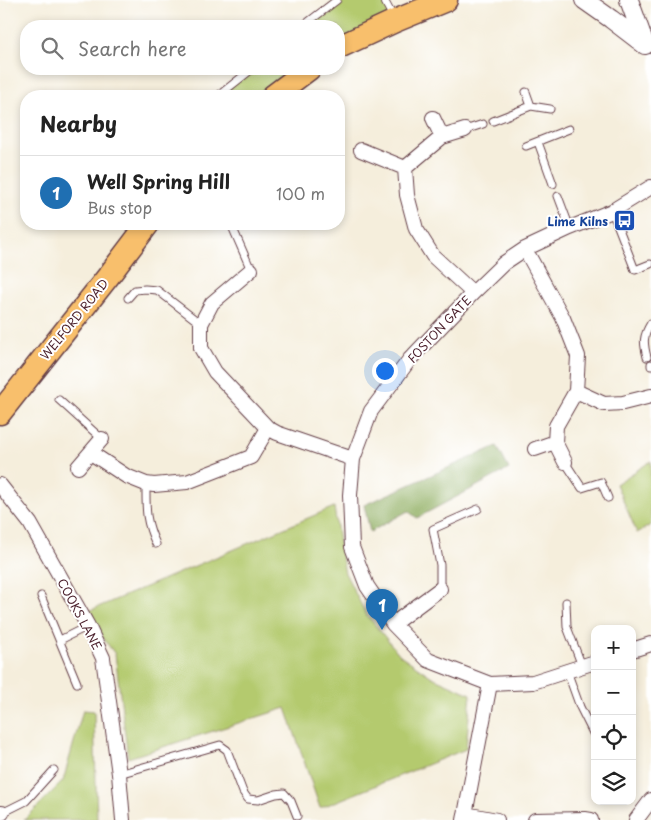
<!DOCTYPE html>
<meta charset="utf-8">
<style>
:root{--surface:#fff;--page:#f2f2f2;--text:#222;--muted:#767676;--line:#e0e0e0;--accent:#1f6fb2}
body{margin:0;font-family:"Playpen Sans",sans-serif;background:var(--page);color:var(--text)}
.controls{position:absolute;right:15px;bottom:15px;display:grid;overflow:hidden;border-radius:10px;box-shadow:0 2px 8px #0003}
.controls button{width:45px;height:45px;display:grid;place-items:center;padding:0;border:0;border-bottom:1px solid var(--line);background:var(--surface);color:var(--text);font:25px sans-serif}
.you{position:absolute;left:384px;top:370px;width:18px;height:18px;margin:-12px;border:4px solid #fff;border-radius:50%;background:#1a73e8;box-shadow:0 0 0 8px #1a73e833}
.badge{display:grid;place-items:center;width:32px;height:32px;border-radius:50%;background:var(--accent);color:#fff;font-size:16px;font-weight:700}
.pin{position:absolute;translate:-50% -41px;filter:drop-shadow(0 1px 2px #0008)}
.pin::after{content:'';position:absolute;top:26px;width:18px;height:15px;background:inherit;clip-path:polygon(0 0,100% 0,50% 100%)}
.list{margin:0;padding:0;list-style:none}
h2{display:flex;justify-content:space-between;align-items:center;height:65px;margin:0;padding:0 20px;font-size:21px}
h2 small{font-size:16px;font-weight:400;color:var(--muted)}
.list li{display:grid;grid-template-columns:32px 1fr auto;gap:15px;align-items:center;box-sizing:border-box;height:75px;padding:0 20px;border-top:1px solid var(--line)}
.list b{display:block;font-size:19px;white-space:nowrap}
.list p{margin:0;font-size:16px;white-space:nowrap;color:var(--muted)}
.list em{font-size:16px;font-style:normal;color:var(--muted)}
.icon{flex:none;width:28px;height:28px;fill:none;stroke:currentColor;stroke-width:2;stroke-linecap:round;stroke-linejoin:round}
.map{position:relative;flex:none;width:651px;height:820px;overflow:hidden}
.search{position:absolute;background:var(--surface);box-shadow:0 2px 8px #0003;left:20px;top:20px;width:325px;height:55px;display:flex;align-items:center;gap:12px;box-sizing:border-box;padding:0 18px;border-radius:20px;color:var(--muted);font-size:19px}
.panel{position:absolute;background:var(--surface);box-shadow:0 2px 8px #0003;left:20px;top:90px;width:325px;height:140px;border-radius:20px}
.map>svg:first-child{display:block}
</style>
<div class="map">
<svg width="651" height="820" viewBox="0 0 651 820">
<rect width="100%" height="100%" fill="#fff"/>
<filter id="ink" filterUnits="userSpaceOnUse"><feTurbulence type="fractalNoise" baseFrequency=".02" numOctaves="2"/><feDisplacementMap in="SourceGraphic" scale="10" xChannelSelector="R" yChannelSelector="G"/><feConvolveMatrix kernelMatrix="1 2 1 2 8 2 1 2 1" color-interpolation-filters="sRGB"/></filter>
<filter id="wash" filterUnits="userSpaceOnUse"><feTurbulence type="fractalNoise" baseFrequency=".0096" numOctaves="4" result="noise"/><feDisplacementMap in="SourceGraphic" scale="20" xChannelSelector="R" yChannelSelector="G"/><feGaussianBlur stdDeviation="1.12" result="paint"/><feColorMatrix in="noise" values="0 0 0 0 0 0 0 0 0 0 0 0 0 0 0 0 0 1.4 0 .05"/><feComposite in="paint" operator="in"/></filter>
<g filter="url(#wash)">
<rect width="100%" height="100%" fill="#f5eedc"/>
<!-- green -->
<path fill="#b4ca6e" stroke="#7f744c" d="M 337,0 L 384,0 L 395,21 L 339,47 L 339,26 L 303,26 Z
M 252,69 L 309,69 L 273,96 L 218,96 Z
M 651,461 L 651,525 L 637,533 L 616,484 Z
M 334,507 L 340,548 L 345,573 L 366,614 L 400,655 L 432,677 L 471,694 L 466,749 L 320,808 L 286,708 L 128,758 L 115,654 L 84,613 Z
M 83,710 L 94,711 L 97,820 L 24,820 L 63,781 Z"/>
<!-- forest -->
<path fill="#8fae61" stroke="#6c6646" d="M 497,446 L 509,469 L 417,518 L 408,511 L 370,532 L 364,505 Z"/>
</g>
<g filter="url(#ink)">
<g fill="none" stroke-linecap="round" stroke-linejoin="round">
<defs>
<path id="service" d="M 384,0 L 393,17
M 303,26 L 337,0
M 526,92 L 531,106 L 550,109
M 218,96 L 252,69
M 493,121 L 531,106
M 465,130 L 483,124
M 538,142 L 553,184
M 526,146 L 569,129
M 558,196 L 570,228
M 612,211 L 635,270 L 650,264
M 231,224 L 251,270
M 128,298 L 135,290 L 145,289 L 157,290 L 201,324
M 647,357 C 643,342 643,336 651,323
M 651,364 L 651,366
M 59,400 L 102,439
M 565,462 L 582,488 L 601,482 L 608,498
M 146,484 C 146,509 145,520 156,544
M 440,589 L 440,565 L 433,529 L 478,509
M 41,596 L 77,683
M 566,602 L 567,627 L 582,666
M 60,640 L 88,626
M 567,671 L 580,707 L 593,733
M 119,774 L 220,745 L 227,750 L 243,792 L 248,799 L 258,800 L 276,794 L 284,793 L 291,801 L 297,816
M 2,813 L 26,801 L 54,770"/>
<path id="minor" d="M 433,118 L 442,137
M 465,130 L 442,137 L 405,168 L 407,195 L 416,229 L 433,256 L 473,293
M 361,150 L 405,168
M 525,249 L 563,318 L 578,356 L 576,391 L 556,426 L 555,442 L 565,462
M 251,270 L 212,303 L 201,324 L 201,348 L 215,372 L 268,428 L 277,433 L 353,459
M 576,391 L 604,404 L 623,403 L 651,396
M 535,449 L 555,442
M 91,453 L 126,476 L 146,484 L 154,485 L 187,482 L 251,457 L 268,428
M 78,467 L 102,439
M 0,485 L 30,523 L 88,626 L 103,658 L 119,774 L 123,820
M 393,624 L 440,589
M 632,650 L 651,644
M 595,662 L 533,682 L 490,684 L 428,660 L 393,624 L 367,586 L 352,547 L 350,495 L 353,459 L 371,411 L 410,359 L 473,293 L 504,263 L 525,249 L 570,228 L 612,211 L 651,187
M 0,813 L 2,813
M 465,814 L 497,820
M 464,820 L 490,684
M 535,820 L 585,819 L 591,820
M 636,820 L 651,800"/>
<path id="tertiary" d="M 584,0 L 611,19 L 645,45
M 629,0 L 645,44"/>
<path id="primary" d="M 339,47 L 395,21 L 446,0
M 273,96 L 309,69
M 0,413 L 107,278 L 148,224"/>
</defs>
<!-- service casing -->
<use href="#service" stroke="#643e46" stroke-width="9"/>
<!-- minor casing -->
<use href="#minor" stroke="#643e46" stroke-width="16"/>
<!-- tertiary casing -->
<use href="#tertiary" stroke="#643e46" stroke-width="20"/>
<!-- primary casing -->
<use href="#primary" stroke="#643e46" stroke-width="25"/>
<!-- service -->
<use href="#service" stroke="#fff" stroke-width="7"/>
<!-- minor -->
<use href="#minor" stroke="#fff" stroke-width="14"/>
<!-- tertiary -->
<use href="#tertiary" stroke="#fff" stroke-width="18"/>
<!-- primary -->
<use href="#primary" stroke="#f8bf6c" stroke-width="22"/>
</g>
</g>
<!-- icons -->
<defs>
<symbol id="bus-square" viewBox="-11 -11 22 22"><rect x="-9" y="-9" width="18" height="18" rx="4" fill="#1a4fb4" stroke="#fff"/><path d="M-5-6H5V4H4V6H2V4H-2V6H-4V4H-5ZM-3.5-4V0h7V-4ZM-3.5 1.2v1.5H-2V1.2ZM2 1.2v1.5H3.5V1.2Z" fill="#fff"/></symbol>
</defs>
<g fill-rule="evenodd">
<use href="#bus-square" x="612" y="208" width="25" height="25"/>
</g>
<g text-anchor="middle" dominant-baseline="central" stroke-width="4" stroke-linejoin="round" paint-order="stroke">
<!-- transit labels -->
<g font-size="12" font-weight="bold" fill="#164399" stroke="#fff" text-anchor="end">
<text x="608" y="221">Lime Kilns</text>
</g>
<!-- street labels -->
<g font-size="12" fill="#4a1f2b" stroke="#fff">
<text transform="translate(74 319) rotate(-51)">WELFORD ROAD</text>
<text transform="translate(439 329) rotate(-47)">FOSTON GATE</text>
<text transform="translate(80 614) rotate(62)">COOKS LANE</text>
</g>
</g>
</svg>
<div class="controls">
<button>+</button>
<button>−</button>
<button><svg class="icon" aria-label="locate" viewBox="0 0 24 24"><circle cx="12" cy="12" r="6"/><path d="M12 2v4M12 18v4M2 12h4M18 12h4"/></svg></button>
<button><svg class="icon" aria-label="layers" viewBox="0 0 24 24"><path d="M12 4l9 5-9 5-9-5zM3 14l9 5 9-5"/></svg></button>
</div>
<div class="you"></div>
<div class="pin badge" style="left:382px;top:630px">1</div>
<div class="search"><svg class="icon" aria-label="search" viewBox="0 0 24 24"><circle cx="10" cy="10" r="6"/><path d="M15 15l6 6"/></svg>Search here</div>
<section class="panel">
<h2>Nearby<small></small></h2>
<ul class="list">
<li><span class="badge">1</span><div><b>Well Spring Hill</b><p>Bus stop</p></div><em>100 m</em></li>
</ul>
</section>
</div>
